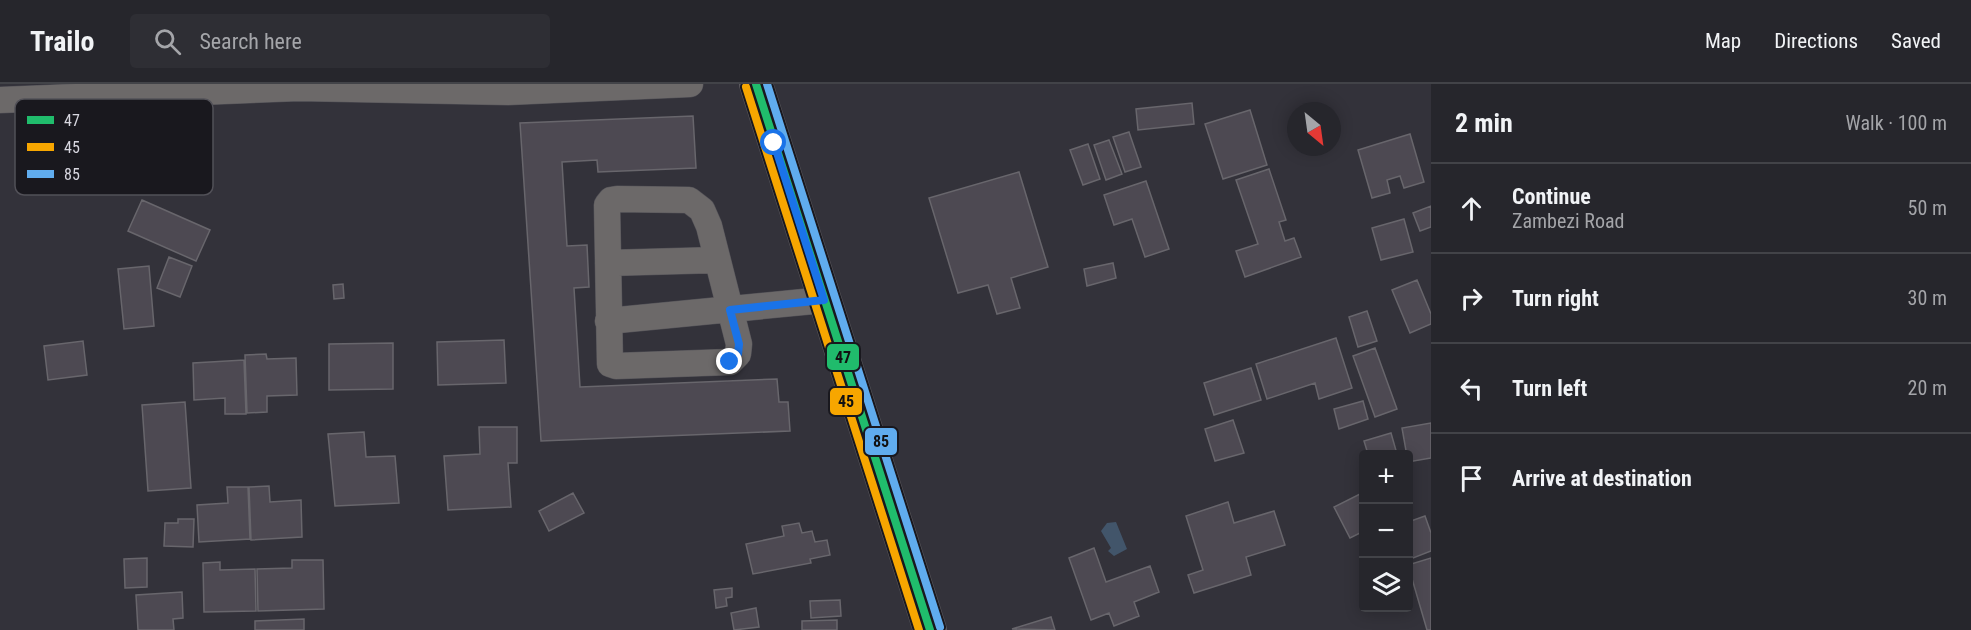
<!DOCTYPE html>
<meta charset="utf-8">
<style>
:root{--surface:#26262c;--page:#2e2e34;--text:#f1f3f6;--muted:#a4a5a9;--line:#424348}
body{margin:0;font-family:"Roboto Condensed",sans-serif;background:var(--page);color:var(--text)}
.controls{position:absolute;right:18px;bottom:18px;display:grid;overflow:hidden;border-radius:6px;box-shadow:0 3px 15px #0003}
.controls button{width:54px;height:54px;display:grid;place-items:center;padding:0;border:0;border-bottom:2px solid var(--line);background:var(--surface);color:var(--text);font:30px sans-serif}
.compass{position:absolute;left:1287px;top:18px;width:54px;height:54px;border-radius:50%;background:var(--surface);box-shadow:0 3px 15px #0003;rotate:151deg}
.stop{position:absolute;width:18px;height:18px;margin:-14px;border:4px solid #1a73e8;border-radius:50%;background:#fff}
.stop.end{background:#1a73e8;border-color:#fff;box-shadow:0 2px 6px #0008}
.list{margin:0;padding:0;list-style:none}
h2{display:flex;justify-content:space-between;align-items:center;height:78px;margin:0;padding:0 24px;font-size:26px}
h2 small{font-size:20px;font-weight:400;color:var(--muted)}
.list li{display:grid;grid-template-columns:39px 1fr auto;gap:18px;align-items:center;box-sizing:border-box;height:90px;padding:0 24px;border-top:2px solid var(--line)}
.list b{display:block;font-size:22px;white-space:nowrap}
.list p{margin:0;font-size:20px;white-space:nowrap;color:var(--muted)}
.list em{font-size:20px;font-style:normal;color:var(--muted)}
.icon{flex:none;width:33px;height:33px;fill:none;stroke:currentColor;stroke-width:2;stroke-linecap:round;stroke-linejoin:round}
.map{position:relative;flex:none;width:1431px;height:546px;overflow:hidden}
header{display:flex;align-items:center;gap:36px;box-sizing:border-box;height:84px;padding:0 30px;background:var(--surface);border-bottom:2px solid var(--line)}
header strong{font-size:28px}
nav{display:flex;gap:33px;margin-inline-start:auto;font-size:21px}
.search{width:420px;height:54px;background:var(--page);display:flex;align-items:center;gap:15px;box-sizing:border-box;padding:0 21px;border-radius:6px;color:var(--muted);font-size:22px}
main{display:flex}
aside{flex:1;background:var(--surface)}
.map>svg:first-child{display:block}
</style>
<header>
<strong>Trailo</strong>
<div class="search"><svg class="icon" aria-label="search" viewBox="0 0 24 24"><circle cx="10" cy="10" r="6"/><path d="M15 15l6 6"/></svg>Search here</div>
<nav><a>Map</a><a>Directions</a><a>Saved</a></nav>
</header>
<main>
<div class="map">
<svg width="1431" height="546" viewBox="0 0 1431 546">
<rect width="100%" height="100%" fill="#33323a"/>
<!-- water -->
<path fill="#42556a" d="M 1116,438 L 1127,465 L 1114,472 L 1108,467 L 1111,464 L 1101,447 L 1107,439 Z"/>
<!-- building -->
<path fill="#4d4952" stroke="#68666c" stroke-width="1.5" d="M 1192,19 L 1194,40 L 1138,46 L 1136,25 Z
M 1250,26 L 1267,81 L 1223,95 L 1205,40 Z
M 693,32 L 696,84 L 598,88 L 597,76 L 562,78 L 567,162 L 587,161 L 589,203 L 574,204 L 580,303 L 777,295 L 779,318 L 788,318 L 790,347 L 541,357 L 520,39 Z
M 1129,48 L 1141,83 L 1125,88 L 1113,53 Z
M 1410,50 L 1424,98 L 1404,104 L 1400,92 L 1387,96 L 1390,109 L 1372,114 L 1358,66 Z
M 1109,56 L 1122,90 L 1106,96 L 1094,61 Z
M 1088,60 L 1100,95 L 1083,101 L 1070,66 Z
M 1269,85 L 1286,136 L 1279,138 L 1285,157 L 1294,154 L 1301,173 L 1245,193 L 1236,167 L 1258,160 L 1236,96 Z
M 1019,88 L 1048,183 L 1011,194 L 1020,224 L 997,230 L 988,201 L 958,209 L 929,114 Z
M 1146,97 L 1169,165 L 1145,173 L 1132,135 L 1114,141 L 1104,111 Z
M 142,116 L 210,146 L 196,177 L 128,147 Z
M 1431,122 L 1431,143 L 1420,147 L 1413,129 Z
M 1404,135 L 1413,168 L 1381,176 L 1372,144 Z
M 169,173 L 192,182 L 180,213 L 157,204 Z
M 1113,179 L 1116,194 L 1087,202 L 1084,185 Z
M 149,182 L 154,242 L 124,245 L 118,185 Z
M 1417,196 L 1431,230 L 1431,240 L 1410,249 L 1392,206 Z
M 343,200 L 344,214 L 334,215 L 333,201 Z
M 1367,227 L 1377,257 L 1358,263 L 1349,233 Z
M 1336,254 L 1352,304 L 1319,315 L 1315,299 L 1267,315 L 1256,280 Z
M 504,256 L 506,299 L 438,301 L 437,258 Z
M 83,257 L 87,291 L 48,296 L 44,262 Z
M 393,259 L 393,305 L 329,306 L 329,260 Z
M 1375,264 L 1397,325 L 1375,333 L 1353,272 Z
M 266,270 L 267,275 L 296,274 L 297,311 L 267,312 L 267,328 L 247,329 L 245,271 Z
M 244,276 L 246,330 L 225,330 L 225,314 L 194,316 L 193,279 Z
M 1251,284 L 1261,316 L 1214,331 L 1204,299 Z
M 1363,317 L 1368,335 L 1339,345 L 1334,325 Z
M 185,318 L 191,404 L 148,407 L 142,321 Z
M 1233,336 L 1244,369 L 1215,377 L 1205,345 Z
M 1431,339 L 1431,374 L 1408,378 L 1402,344 Z
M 479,343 L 517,343 L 517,379 L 508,379 L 511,423 L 448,426 L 444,372 L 480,370 Z
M 364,348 L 366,373 L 395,372 L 399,419 L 335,422 L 328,350 Z
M 1391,349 L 1397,370 L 1368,370 L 1364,357 Z
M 269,402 L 270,418 L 301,416 L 302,453 L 251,456 L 249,403 Z
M 227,403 L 248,403 L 250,455 L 199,458 L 197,421 L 228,419 Z
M 1364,408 L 1364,447 L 1350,454 L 1334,423 Z
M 573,409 L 584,429 L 549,447 L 539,427 Z
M 1228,418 L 1234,439 L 1274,427 L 1285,461 L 1246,473 L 1251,491 L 1194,509 L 1188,491 L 1203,486 L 1186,432 Z
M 1425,432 L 1431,449 L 1431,467 L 1408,476 L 1408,438 Z
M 178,435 L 194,435 L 193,463 L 164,462 L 165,439 L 178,439 Z
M 799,439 L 802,449 L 812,447 L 815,458 L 827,456 L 830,471 L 810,475 L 811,479 L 753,490 L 746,460 L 784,452 L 782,442 Z
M 1094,464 L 1106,498 L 1150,482 L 1159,508 L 1134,518 L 1139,532 L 1114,542 L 1109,529 L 1091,536 L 1069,474 Z
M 147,474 L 147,503 L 125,504 L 124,475 Z
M 1431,474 L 1431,546 L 1427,546 L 1408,481 Z
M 292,476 L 323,476 L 324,525 L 258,527 L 257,485 L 292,484 Z
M 220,478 L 220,486 L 255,485 L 256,527 L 204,528 L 203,479 Z
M 732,504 L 732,513 L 726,514 L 727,522 L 716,524 L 714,506 Z
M 182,508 L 183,534 L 173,535 L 174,546 L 138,546 L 136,511 Z
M 840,516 L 841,532 L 811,534 L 810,517 Z
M 756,524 L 759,543 L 734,546 L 731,529 Z
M 1051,533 L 1055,546 L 1012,545 Z
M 304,535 L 304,546 L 255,546 L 255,537 Z
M 837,536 L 837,546 L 802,546 L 802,537 Z"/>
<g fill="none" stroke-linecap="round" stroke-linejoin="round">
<defs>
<path id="minor" d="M 0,16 L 299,4 L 508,8 L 690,0
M 617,115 L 689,116 L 702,126 L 709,142 L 739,260 L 738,270 L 730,278 L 616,282 L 610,280 L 607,121 L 611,116 Z
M 608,179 L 717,176
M 608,237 L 824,216"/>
<path id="major" d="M 756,0 L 930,546"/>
</defs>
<!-- minor casing -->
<use href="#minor" stroke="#525157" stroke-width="27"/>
<!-- major casing -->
<use href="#major" stroke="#525157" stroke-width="34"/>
<!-- minor -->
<use href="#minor" stroke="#6c6969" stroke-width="26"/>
<!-- major -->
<use href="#major" stroke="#6e696c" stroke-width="33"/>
<defs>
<path id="bus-1" d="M 756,0 L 930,546"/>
<path id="bus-2" d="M 746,3 L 919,546"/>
<path id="bus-3" d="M 767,0 L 940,543"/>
</defs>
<!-- bus-1 casing -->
<use href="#bus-1" stroke="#19181e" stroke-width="12"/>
<!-- bus-2 casing -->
<use href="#bus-2" stroke="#19181e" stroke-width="12"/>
<!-- bus-3 casing -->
<use href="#bus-3" stroke="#19181e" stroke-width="12"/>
<!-- bus-1 -->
<use href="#bus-1" stroke="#20bc6c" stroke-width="8"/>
<!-- bus-2 -->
<use href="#bus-2" stroke="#f7a600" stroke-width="8"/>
<!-- bus-3 -->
<use href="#bus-3" stroke="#60acee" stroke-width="8"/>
</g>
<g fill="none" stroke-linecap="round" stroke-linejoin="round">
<!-- route -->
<path stroke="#1a73e8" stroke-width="8" d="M 730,278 L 738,270 L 739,260 L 730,226 L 824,216 L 774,59"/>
</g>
<!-- legend -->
<rect x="15" y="15" width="198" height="96" rx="9" fill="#19181e" stroke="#525158" stroke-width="1.5"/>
<rect x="27" y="32" width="27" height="8" fill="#20bc6c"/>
<rect x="27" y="59" width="27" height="8" fill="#f7a600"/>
<rect x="27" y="86" width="27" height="8" fill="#60acee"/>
<g font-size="16" fill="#d8d7e0">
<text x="64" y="42">47</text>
<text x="64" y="69">45</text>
<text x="64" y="96">85</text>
</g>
<g stroke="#19181e" stroke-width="2">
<rect x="826" y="259" width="34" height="28" rx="6" fill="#20bc6c"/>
<rect x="829" y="303" width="34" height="29" rx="6" fill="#f7a600"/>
<rect x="864" y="343" width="34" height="29" rx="6" fill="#60acee"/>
</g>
<g font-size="16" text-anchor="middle" font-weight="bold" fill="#111">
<text x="843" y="279">47</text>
<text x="846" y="323">45</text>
<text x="881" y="363">85</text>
</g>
</svg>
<div class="controls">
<button>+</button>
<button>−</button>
<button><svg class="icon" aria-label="layers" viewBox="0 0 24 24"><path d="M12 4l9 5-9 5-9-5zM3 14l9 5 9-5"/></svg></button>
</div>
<svg class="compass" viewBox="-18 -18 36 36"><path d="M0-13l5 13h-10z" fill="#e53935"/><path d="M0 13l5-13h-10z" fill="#a4a5a9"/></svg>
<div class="stop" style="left:774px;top:59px"></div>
<div class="stop end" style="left:730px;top:278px"></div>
</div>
<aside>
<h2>2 min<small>Walk · 100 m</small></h2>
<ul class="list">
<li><svg class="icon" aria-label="ahead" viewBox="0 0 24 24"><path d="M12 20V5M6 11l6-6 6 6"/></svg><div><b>Continue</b><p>Zambezi Road</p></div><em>50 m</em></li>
<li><svg class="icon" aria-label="right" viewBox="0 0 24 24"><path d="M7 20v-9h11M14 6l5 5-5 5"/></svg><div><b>Turn right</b></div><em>30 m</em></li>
<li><svg class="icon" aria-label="left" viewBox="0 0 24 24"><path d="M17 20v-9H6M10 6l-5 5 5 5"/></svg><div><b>Turn left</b></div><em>20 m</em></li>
<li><svg class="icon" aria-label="arrive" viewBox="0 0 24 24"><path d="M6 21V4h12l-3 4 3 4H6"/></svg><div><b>Arrive at destination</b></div></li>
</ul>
</aside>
</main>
